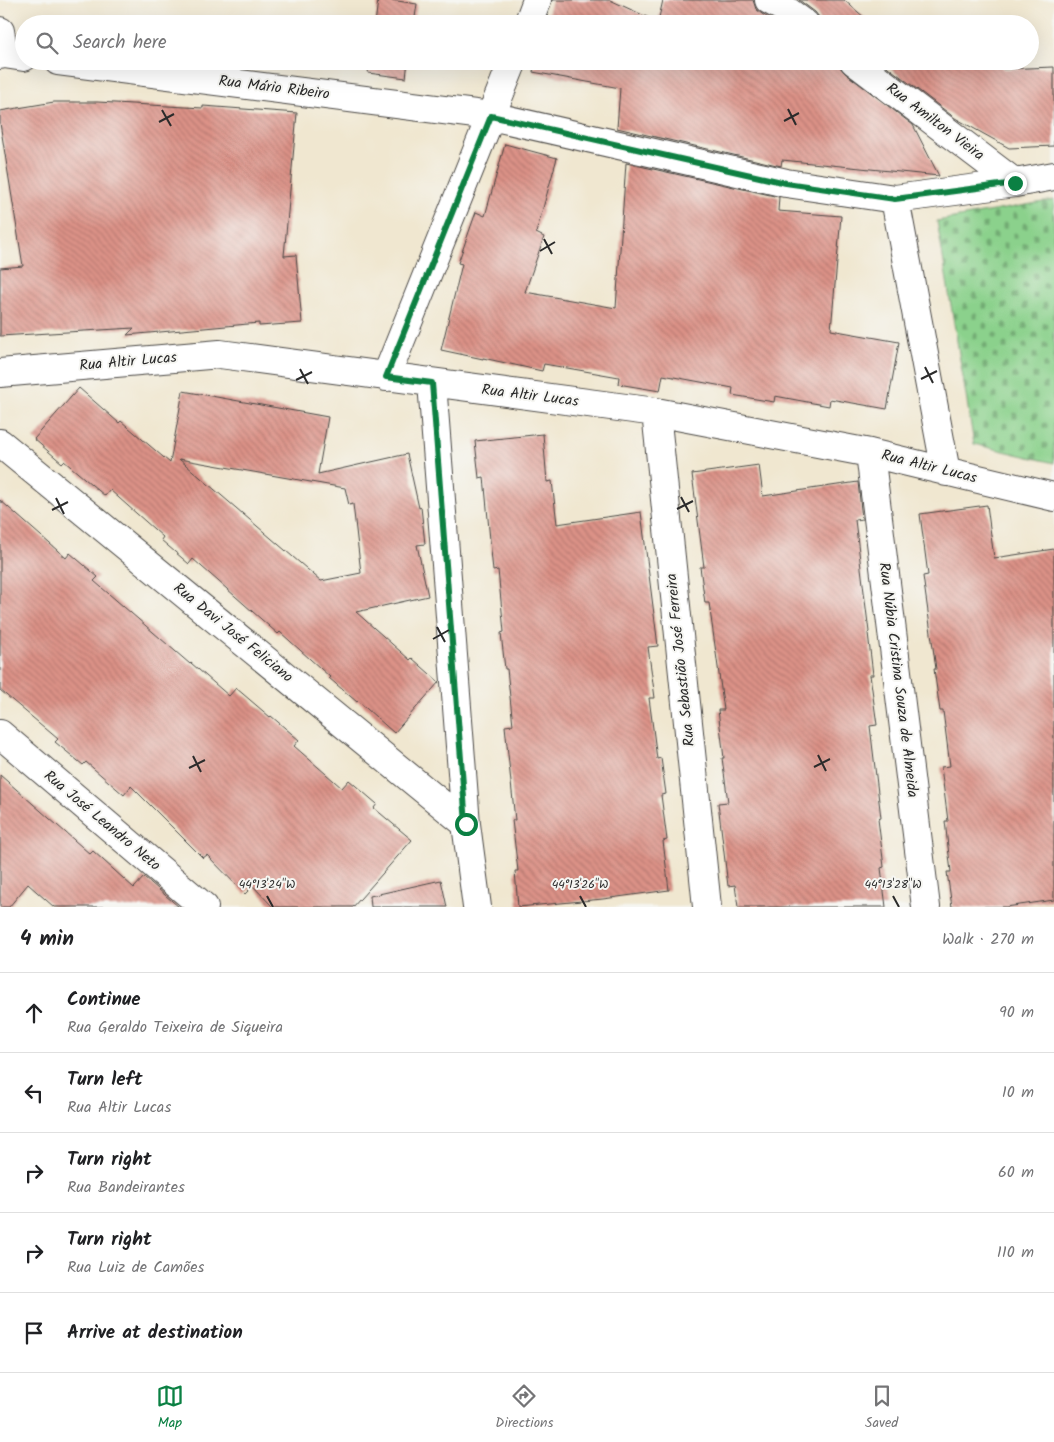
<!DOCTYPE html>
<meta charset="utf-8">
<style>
:root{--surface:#fff;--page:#f6f6f6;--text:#202124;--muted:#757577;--line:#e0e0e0;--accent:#0b8043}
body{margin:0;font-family:Kalam,sans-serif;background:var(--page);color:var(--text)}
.stop{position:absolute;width:15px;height:15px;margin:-11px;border:4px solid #0b8043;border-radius:50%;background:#fff}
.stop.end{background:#0b8043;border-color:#fff;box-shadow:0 1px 5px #0008}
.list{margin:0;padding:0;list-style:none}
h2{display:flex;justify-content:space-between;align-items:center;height:65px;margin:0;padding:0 20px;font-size:21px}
h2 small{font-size:16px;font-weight:400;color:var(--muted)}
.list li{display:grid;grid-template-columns:32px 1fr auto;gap:15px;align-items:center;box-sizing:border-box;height:80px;padding:0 20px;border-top:1px solid var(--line)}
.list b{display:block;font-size:19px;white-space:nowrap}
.list p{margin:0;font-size:16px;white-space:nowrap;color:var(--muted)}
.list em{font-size:16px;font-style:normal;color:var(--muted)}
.icon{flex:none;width:28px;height:28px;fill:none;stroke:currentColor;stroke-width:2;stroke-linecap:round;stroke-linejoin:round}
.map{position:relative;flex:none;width:1054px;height:907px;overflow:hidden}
.search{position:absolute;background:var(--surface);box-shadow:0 5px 20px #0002;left:15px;right:15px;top:15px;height:55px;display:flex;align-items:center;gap:12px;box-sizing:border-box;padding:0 18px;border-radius:28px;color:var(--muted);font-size:19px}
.sheet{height:465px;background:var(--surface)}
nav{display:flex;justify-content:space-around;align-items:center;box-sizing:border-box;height:70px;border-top:1px solid var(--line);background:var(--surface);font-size:14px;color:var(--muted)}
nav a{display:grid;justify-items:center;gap:2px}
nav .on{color:var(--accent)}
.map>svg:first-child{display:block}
</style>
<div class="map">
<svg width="1054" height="907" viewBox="0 0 1054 907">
<defs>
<pattern id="cemetery-stones" width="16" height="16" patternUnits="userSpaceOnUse" patternTransform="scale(1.25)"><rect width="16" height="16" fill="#8bd18c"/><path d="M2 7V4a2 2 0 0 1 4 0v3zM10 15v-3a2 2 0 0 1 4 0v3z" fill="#72aa73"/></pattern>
<pattern id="building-back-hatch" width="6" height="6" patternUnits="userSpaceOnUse" patternTransform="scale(1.25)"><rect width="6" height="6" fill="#dc9287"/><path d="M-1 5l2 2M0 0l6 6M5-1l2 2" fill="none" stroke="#b3776f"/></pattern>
</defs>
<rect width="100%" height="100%" fill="#f6f6f2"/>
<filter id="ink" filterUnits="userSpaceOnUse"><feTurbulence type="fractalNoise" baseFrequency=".02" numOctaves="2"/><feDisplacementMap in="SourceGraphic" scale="10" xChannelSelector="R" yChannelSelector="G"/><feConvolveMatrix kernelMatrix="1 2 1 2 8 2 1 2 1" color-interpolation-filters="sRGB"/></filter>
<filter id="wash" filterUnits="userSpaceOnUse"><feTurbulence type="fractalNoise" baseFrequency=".0096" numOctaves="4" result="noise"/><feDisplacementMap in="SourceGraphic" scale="20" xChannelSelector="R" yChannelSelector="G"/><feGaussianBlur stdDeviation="1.12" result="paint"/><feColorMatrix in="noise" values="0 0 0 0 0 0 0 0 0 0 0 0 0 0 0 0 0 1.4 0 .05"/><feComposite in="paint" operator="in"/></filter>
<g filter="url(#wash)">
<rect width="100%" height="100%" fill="#f0e7d0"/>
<!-- cemetery -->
<path fill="url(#cemetery-stones)" stroke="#5b7e5c" d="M 1054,200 L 1054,463 L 974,444 L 937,221 Z"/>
<g id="blocks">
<!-- building -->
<path fill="url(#building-back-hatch)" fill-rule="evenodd" d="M 378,0 L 391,0 L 417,4 L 414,24 L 375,24 Z
M 552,0 L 610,0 L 658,22 L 663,0 L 753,0 L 756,9 L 762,14 L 778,24 L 545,24 Z
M 799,0 L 844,0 L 872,24 L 820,24 L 819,17 L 815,12 Z
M 370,61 L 408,61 L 406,78 L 368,73 Z
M 535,61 L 839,61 L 840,67 L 845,73 L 913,125 L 939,176 L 782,160 L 781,166 L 617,128 L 620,88 L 533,72 Z
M 880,61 L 1003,61 L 1003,69 L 1054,67 L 1054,146 L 1009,148 L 955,118 Z
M 54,102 L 97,102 L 203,108 L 203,106 L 297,113 L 284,256 L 296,255 L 302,323 L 259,326 L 259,323 L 127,335 L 134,328 L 0,336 L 0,268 L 23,266 L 0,123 L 0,111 Z
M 505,144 L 557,158 L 536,233 L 544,237 L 525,292 L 616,308 L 626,163 L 779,197 L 778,211 L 841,216 L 831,330 L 899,342 L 887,409 L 830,399 L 829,406 L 775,396 L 774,402 L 732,395 L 733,388 L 663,375 L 660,391 L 618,384 L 619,377 L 544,364 L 542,371 L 483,358 L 483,359 L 441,350 L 462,264 L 458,263 L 476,212 L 485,216 Z
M 79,388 L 119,423 L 121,421 L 170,463 L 183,391 L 328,417 L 318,474 L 407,454 L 419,508 L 421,507 L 425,544 L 417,545 L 428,596 L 356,612 L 410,660 L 412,658 L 439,682 L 394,733 L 358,701 L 357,702 L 329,678 L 330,677 L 280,632 L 278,634 L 193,559 L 189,564 L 161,540 L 163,537 L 110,490 L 105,496 L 64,461 L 62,463 L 34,439 ZM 179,459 L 345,488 L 349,505 L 353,504 L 361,573 L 321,581 Z
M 543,434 L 547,482 L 552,481 L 557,524 L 641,512 L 658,646 L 648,647 L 655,698 L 649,698 L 657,759 L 661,758 L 666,794 L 661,795 L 667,840 L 663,841 L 669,890 L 603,899 L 518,907 L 515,871 L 518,871 L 512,820 L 515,820 L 505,726 L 513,725 L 507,669 L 505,669 L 501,633 L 504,632 L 498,570 L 493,571 L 484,477 L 479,478 L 475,441 Z
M 759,465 L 763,496 L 858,482 L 862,519 L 855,520 L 869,632 L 868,633 L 873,675 L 870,675 L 877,725 L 870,726 L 881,818 L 878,819 L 884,867 L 881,868 L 886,907 L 738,907 L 735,885 L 728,886 L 718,803 L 728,802 L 722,758 L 724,758 L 718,710 L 724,710 L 709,603 L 705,603 L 700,567 L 704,567 L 692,474 Z
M 0,500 L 66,558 L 70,553 L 98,577 L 94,581 L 190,664 L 191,663 L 229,696 L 236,688 L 270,717 L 271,716 L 299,740 L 294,746 L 342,788 L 349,780 L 377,804 L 374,808 L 412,840 L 353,907 L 273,907 L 253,886 L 245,894 L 207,855 L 203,858 L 131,786 L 124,795 L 86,762 L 83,765 L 55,742 L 58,739 L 0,690 Z
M 987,505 L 994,558 L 1054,549 L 1054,900 L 1006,907 L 952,907 L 947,872 L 951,872 L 945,821 L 948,821 L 941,767 L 950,766 L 943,711 L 940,711 L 934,669 L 936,669 L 923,576 L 928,575 L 920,514 Z
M 0,775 L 90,854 L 93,851 L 134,888 L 144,877 L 179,907 L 54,907 L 28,884 L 9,907 L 0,907 Z
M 441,880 L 447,907 L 371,907 L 370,896 Z"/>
</g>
</g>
<g filter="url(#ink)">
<use href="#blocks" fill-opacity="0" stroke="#494744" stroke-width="1"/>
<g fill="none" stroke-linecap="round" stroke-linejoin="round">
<defs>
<path id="minor" d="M 769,0 L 782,7 L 805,24
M 528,24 L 537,0
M 0,31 L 4,54
M 0,55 L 4,54 L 24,57
M 58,61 L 491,116 L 786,183 L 895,199 L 1015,183 L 1054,176
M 854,61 L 1015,183
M 895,199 L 946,472
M 0,373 L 220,354 L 656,412 L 870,453 L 1054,497
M 386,377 L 513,61
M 432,383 L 466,824 L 477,907
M 656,412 L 707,907
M 0,443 L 466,824
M 870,453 L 926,907
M 0,734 L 204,907"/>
</defs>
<!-- minor casing -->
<use href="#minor" stroke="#494744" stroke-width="30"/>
<!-- minor -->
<use href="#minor" stroke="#fff" stroke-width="28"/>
</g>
</g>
<g fill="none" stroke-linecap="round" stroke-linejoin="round" filter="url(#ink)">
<!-- route -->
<path stroke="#0b8043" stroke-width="6" d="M 466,824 L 432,383 L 386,377 L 491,116 L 786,183 L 895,199 L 1015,183"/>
</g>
<!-- ticks -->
<path fill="none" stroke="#2b2b2b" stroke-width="2" d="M 788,109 L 796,125M 162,110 L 171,126M 784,121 L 799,113M 159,122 L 174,114M 544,239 L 552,254M 540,251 L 555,242M 925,367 L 933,383M 300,369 L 308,384M 921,379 L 937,371M 296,380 L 312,372M 681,497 L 689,512M 56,498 L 64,514M 677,509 L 693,501M 52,510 L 68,502M 437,627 L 445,642M 433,639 L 449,630M 818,755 L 826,771M 193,756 L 201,772M 814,767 L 830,759M 189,768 L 205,760M 267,896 L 273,907M 580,896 L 586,907M 893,896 L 899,907"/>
<g text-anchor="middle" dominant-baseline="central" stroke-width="4" stroke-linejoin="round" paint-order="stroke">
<!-- street labels -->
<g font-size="15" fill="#2b2b2b" stroke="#f6f6f2">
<text transform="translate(274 88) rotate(7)">Rua Mário Ribeiro</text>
<text transform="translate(935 122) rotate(37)">Rua Amilton Vieira</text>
<text transform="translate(128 362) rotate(-5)">Rua Altir Lucas</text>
<text transform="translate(530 396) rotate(7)">Rua Altir Lucas</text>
<text transform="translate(929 467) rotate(14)">Rua Altir Lucas</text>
<text transform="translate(233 633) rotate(39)">Rua Davi José Feliciano</text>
<text transform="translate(681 660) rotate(-96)">Rua Sebastião José Ferreira</text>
<text transform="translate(898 680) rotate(83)">Rua Núbia Cristina Souza de Almeida</text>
<text transform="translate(102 821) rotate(40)">Rua José Leandro Neto</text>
</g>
</g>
<g font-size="12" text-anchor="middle" fill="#2b2b2b" stroke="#f6f6f2" stroke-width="4" stroke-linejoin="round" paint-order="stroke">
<text x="267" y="888">44°13'24"W</text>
<text x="580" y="888">44°13'26"W</text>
<text x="893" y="888">44°13'28"W</text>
</g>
</svg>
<div class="stop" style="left:466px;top:824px"></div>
<div class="stop end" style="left:1015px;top:183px"></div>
<div class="search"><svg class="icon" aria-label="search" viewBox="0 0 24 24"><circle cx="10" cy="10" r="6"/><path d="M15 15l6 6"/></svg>Search here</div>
</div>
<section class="sheet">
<h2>4 min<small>Walk · 270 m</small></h2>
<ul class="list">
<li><svg class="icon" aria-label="ahead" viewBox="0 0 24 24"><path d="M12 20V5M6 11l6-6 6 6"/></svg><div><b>Continue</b><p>Rua Geraldo Teixeira de Siqueira</p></div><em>90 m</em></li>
<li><svg class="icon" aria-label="left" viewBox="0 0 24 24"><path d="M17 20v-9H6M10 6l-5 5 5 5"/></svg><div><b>Turn left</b><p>Rua Altir Lucas</p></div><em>10 m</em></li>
<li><svg class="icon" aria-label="right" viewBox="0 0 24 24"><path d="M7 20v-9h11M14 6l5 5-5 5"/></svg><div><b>Turn right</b><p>Rua Bandeirantes</p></div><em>60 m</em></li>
<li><svg class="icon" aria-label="right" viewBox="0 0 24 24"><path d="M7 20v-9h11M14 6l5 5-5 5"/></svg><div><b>Turn right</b><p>Rua Luiz de Camões</p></div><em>110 m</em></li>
<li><svg class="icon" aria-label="arrive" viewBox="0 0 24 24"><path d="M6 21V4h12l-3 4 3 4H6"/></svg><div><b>Arrive at destination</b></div></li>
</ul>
</section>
<nav>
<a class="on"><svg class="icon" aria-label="map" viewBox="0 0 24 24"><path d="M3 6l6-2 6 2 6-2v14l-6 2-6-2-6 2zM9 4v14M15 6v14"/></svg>Map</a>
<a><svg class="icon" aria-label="directions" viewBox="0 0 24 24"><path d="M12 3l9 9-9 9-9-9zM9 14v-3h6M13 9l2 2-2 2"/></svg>Directions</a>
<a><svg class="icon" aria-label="saved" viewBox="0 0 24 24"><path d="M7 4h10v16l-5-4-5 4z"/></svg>Saved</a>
</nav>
